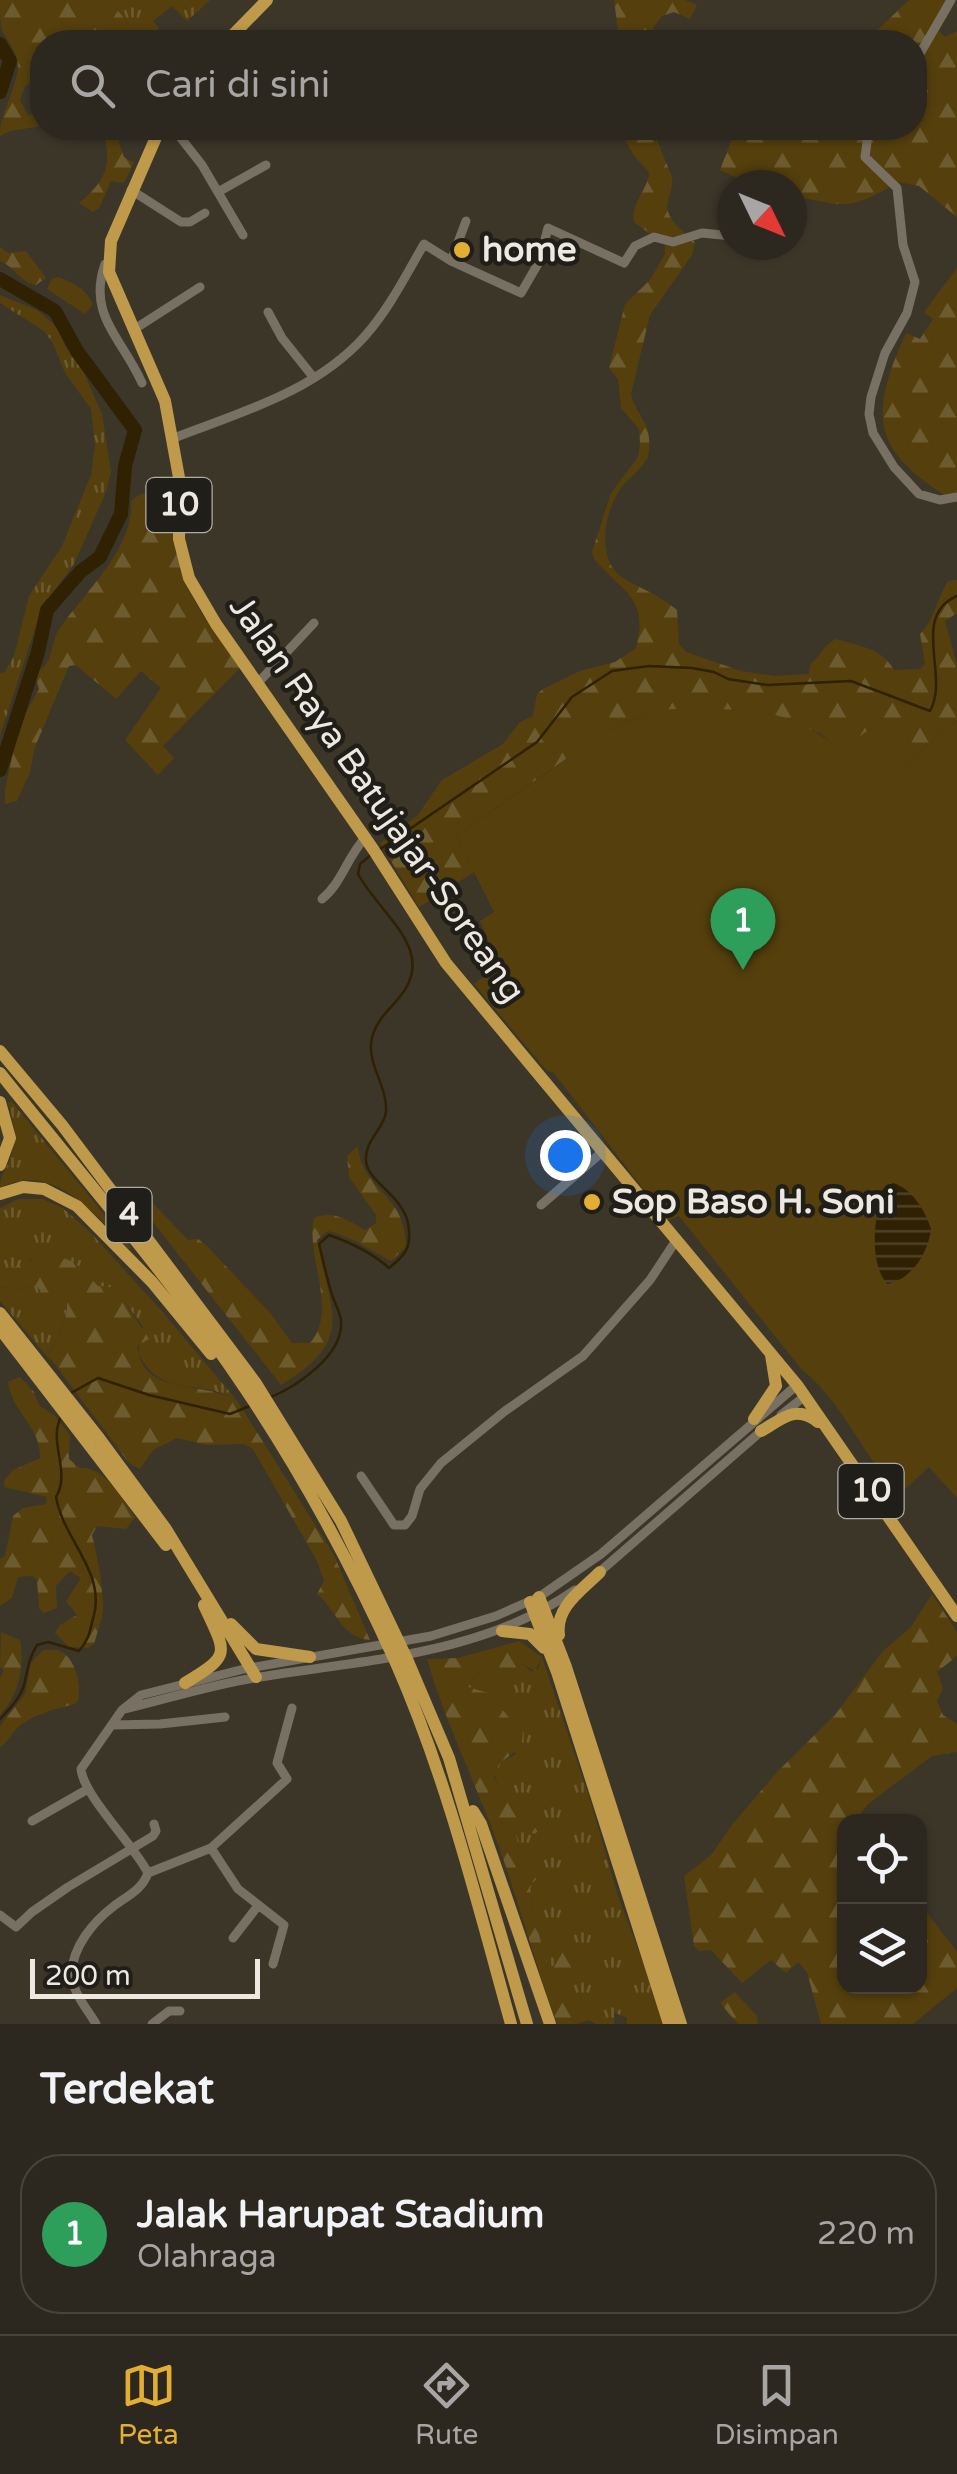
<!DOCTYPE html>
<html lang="id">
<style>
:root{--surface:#2d281f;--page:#353028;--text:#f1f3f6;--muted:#a7a6a4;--line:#48443d;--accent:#e2af34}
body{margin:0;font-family:"Varela Round",sans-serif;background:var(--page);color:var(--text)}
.controls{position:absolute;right:30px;bottom:30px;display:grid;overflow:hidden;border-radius:20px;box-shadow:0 2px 8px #0004}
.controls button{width:90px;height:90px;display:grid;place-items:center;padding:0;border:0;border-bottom:2px solid var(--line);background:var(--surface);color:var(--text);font:50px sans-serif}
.compass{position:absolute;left:717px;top:170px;width:90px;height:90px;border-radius:50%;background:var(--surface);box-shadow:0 2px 8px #0004;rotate:133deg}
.scale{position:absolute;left:30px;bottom:25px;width:230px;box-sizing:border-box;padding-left:10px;border:5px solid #ede9e1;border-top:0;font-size:28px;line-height:35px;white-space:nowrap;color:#ede9e1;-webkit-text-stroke:8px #201e18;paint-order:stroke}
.you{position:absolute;left:565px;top:1155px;width:35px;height:35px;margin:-25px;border:8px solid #fff;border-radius:50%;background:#1a73e8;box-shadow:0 0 0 15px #1a73e833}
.badge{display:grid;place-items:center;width:65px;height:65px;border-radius:50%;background:var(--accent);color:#fff;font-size:32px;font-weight:700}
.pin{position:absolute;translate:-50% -82px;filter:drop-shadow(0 2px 5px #0008)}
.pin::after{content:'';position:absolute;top:52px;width:35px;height:30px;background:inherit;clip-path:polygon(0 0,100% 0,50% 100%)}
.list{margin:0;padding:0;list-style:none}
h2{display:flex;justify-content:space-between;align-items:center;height:130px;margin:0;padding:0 40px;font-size:42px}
h2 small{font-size:32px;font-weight:400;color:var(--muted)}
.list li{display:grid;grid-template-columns:65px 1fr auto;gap:30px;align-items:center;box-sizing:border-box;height:160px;margin:0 20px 20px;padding:0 20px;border:2px solid var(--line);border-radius:40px}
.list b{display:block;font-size:38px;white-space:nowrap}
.list p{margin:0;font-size:32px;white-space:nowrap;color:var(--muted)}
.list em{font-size:32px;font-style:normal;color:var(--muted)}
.icon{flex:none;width:55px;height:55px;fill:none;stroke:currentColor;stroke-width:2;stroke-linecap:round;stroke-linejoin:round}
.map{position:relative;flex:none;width:957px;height:2024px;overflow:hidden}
.search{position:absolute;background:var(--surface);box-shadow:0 2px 8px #0004;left:30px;right:30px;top:30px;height:110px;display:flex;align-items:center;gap:25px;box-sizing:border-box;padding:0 35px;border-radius:40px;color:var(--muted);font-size:38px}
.sheet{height:310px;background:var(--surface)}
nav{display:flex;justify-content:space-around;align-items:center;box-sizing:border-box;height:140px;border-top:2px solid var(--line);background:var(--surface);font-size:28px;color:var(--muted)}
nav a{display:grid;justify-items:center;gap:5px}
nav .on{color:var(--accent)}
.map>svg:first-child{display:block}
</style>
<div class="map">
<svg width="957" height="2024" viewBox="0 0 957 2024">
<defs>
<pattern id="grass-tufts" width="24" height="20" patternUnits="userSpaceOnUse" patternTransform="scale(2.5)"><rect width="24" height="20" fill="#543f0d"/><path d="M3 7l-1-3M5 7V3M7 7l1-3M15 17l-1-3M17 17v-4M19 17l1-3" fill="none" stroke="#6d5b30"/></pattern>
<pattern id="forest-firs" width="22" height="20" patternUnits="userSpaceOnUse" patternTransform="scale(2.5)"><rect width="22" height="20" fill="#543f0d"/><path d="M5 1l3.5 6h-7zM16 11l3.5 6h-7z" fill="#6d5b30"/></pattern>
<pattern id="water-rules" width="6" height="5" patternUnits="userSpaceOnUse" patternTransform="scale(2.5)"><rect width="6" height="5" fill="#2f2101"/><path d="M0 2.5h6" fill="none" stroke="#4d4126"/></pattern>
</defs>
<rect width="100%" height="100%" fill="#3c3629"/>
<!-- grass -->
<path fill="url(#grass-tufts)" d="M 109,0 L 210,0 L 187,21 L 172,6 L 153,21 L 159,28 L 142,40 Z
M 0,295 L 37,310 L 58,328 L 65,346 L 84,373 L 102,414 L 111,472 L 106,492 L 74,564 L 42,607 L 0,736 L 0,673 L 5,672 L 14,656 L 29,596 L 62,546 L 91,475 L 95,445 L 91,409 L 65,373 L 53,343 L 44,331 L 0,303 Z
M 11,1101 L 131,1247 L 129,1250 C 98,1217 51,1157 0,1189 C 0,1177 3,1174 8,1164 C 18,1142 15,1126 8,1103 Z
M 18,1199 L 43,1199 L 64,1209 L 90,1232 L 161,1310 L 238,1402 C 203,1376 163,1402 138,1353 L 143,1326 C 130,1311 119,1287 98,1287 L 76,1264 L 32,1258 L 20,1267 L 0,1274 L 0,1208 Z
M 35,1285 L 40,1290 L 42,1303 L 48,1307 L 61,1300 L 67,1302 C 68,1321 56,1338 48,1354 L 51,1361 L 0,1301 L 0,1287 L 20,1289 Z
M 542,1657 L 591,1803 L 618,1896 L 666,2024 L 627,2024 L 627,2018 L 615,2013 L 614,2024 L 596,2024 L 589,2020 L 577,2024 L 573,2018 L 578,2007 L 562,1987 L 568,1978 L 579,1974 L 550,1953 L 557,1961 L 556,1965 L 550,1967 L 546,1961 L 532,1908 L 530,1884 L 545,1874 L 540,1865 L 520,1853 L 515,1831 L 519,1826 L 542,1829 L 498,1787 L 494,1773 L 499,1764 L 516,1754 L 468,1687 C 477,1668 493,1667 512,1672 L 523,1664 L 531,1671 L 538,1669 Z"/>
<!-- forest -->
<path fill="url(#forest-firs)" d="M 0,0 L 109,0 L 144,42 L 42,42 L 42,76 L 25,86 L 20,100 L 28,115 L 42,114 L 42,125 C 28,130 12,128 0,136 C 0,111 16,92 18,67 C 18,53 9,43 2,31 C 0,23 0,10 0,0 Z
M 614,0 L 685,0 L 697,5 L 690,19 L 674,12 L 662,16 L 653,28 L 654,42 L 628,42 L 619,38 Z
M 909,0 L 956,0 L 939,31 L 945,37 L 957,31 L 957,217 L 919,186 L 898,182 C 851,211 844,207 792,195 L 792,185 L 752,185 L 720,170 L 736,128 L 914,128 L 914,42 L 865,42 Z
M 101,128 L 114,128 L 124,157 L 134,163 L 124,183 L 111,181 L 99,208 L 93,212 L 79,203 C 107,181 114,161 101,128 Z
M 619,128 L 652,128 L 672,177 C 673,187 670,192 668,202 C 664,219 683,231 695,242 L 692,255 L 650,315 L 631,394 C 637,420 654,420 648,457 C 642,467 636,473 628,480 C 605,501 593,559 623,578 C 643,590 658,594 677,610 L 679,644 L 686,652 L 741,671 L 775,676 L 809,674 L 810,665 C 820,657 823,645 836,639 C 859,646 882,648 894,670 L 920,669 L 925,664 L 920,634 C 934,621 937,598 948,581 L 957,580 L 957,613 L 945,621 L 957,665 L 957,720 L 904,765 L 841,752 L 820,733 L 740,710 L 656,710 L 606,731 L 456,836 L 474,872 L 445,891 L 450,900 L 443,904 L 436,897 L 419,907 L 380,843 L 417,816 L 442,780 L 503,744 L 520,722 L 533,716 L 537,694 L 543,689 L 580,671 L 615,662 L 636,648 C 649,597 624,594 594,559 L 592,552 L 611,493 L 638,457 L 640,443 L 639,429 L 621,408 L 618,379 L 609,368 L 625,304 L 650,280 L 665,254 L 665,245 L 634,222 C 630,204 648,190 649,172 L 634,156 Z
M 0,247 L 8,253 L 26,251 L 46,278 L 36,285 C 20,282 15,267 0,261 Z
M 957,268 L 957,503 C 874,453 866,421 906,333 L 920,339 L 933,319 L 924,312 Z
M 58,277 C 74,283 85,288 93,304 L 85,314 L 47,289 L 52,279 Z
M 161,489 L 172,493 L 183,580 L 202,614 L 240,668 L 163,746 L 174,758 L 158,775 L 125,740 L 161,688 L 141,671 L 116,699 L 76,665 L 69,666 L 35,747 L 30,772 L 17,801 L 5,804 L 5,790 L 19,725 L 39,689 L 35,675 C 38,671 43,669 46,664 C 53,654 52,639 60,628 C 83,594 136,546 131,501 L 139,495 Z
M 358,1146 C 361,1191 406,1192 406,1247 L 391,1261 C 369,1250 353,1237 328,1231 L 317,1240 C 330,1313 357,1339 281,1385 L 142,1208 L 151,1201 L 188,1240 L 198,1239 L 207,1246 L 271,1314 L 292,1343 L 310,1343 C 339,1310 305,1257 314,1218 C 333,1210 348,1220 365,1230 L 376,1223 L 376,1215 L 349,1177 L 347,1156 Z
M 47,1252 L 74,1262 L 98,1286 L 113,1287 L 118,1292 L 149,1339 L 137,1346 C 143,1399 207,1379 238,1402 L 334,1555 L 370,1640 C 341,1638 336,1609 317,1594 L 324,1581 L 317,1561 L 253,1449 L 244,1444 L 207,1445 L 177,1438 L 153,1450 L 140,1469 L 129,1463 L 48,1355 C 56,1338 68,1322 67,1303 L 61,1300 L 48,1307 L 42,1303 L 40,1290 L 35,1285 L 20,1289 L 0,1287 L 0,1274 Z
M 20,1377 L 34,1392 L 39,1405 L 56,1417 L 70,1435 L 69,1459 L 80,1468 C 105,1466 122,1499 135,1517 L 126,1529 L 97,1526 L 92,1535 C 98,1559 102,1582 103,1605 C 104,1616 97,1633 94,1644 L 88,1648 L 69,1647 L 55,1633 L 60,1625 L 77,1615 L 66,1601 L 81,1578 L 70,1571 L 56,1586 L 57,1608 L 44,1613 L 39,1608 L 37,1580 L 33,1576 L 18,1577 L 12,1598 L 0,1606 L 0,1559 L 5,1556 L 13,1516 L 23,1508 L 46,1504 L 47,1497 L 4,1487 L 4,1481 L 13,1470 L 40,1458 C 41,1426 12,1413 8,1382 Z
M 932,1594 L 957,1632 L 957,1656 L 937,1672 L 943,1688 L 937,1701 L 943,1715 L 957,1724 L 957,1752 L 932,1756 L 868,1804 L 855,1821 L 844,1822 L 844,1986 L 920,1986 L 920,1904 L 957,1952 L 957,1988 L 913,2024 L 821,2024 L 807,1972 L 798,1962 L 786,1973 L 771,1960 L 742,1983 L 711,1950 L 699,1951 L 694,1946 L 684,1876 L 711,1855 L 732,1825 L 776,1773 L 835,1715 L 883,1651 L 911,1627 Z
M 1,1632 L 20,1640 C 25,1666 19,1695 0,1715 L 0,1679 L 4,1670 L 0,1667 Z
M 519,1641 L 542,1657 L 535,1671 L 523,1664 L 512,1672 C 493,1667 477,1668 468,1687 L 488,1693 L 523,1734 L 521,1747 L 499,1764 L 494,1777 L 498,1787 L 522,1795 L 523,1809 L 542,1829 L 534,1834 L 519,1826 L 515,1831 L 520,1853 L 540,1865 L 545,1874 L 530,1884 L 532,1908 L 546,1961 L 550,1967 L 556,1964 L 548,1946 L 556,1939 L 562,1947 L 572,1951 L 579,1962 L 578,1974 L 568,1979 L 562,1987 L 579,2007 L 573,2018 L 577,2024 L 557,2024 C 536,1966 520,1906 499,1847 C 476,1784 446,1724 427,1659 L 458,1658 Z
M 43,1650 C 47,1650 56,1649 60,1651 C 76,1658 83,1689 77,1703 C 58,1709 39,1712 22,1724 C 12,1731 9,1742 0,1747 L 0,1726 L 25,1694 L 31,1663 Z
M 735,1992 L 757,2016 L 758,2024 L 738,2024 L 720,2003 Z"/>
<!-- pitch -->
<path fill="#543f0d" d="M 697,708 C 759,711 792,709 841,751 L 872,727 L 904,765 L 957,720 L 957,1498 L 929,1467 L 900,1494 C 863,1457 843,1402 802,1370 L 679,1216 L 668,1221 L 553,1072 L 547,1071 L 474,984 L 498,965 L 480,921 L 494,912 L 456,836 L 568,758 L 562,744 L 564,730 L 591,711 L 606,731 L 656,710 Z"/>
<!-- water -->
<path fill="url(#water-rules)" d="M 893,1183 C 912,1189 925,1210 931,1229 C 928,1252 913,1279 887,1284 C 868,1261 875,1216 882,1190 Z"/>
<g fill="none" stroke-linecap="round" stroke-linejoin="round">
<!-- stream -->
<path stroke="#2f2101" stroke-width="2.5" d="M 379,850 L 537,742 L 572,697 L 612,671 L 649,666 L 692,668 L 714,672 L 728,679 L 767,685 L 851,681 L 930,711 C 950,676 910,617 957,596
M 71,1393 L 98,1378 L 149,1395 L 230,1414 L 252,1405
M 269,1398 C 296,1387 344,1355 341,1321 C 340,1310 333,1301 331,1291 C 326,1275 323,1260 319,1244 L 329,1235 C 352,1243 371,1252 389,1268 C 407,1254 412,1246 408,1223 C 402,1195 367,1181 366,1161 C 364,1141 384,1129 386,1112 C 388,1089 369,1066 371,1044 C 373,1024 386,1013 398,999 C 440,952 381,916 358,874 L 360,864 L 372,854
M 0,1719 C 9,1709 20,1699 24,1685 C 28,1669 28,1660 37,1645 L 48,1642 L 79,1651 C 90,1639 90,1629 94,1615 C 105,1571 63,1539 56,1497 C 71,1473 49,1444 60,1419"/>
<!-- river -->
<path stroke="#2f2101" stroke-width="14" d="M 0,44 L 10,61 L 0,92
M 0,279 L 55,311 L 77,351 L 135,430 L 125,466 L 121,514 L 100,557 L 80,572 L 47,610 L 38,652 L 0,770"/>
<!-- minor -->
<path stroke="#787163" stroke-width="9" d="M 914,64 L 951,0
M 173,128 L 202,165 L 243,235
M 869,128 L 865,157 L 897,188 L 903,245 L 915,282 L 907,313 L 885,353 L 871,397 L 869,414 L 873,433 L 894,467 L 919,494 L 940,500 L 957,497
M 131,190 L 181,222 L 190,222 L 205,213
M 218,192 L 266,165
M 451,261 L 466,221
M 105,264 C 87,315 122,338 142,383
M 268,312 L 282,338 L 314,378
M 133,330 L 200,287
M 174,438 C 241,412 315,392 365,336 C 389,309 406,275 424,244 L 451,261 L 521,293 L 539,262 L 548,228 L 624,263 L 635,246 L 654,237 L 673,242 L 702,233 L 732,236
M 257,684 L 314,623
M 322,899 C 342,883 347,857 365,838
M 541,1205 L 601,1153
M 781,1415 L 805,1396
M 361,1476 L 394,1525 L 405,1525 L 412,1516 L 420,1489 L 441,1463 L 505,1411 L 583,1356 L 650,1280 L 677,1239
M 596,1575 L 765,1428
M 125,1709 C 170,1698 214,1684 260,1677 C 369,1659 481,1655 575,1590
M 112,1725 L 160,1724 L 225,1717
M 32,1821 L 88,1789
M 211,1848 L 238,1889 L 284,1925 L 273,1964
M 148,1873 L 211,1848 L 287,1779 L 277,1763 L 292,1708
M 0,1915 L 16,1927 L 32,1912 L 68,1887 L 153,1836 L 156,1831 L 154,1824
M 233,1938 L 257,1907
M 96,2024 C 88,2010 71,1991 72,1973 C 72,1947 94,1921 114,1906 C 127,1896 142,1890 148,1873 C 134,1845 83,1795 81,1769 L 122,1710 L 141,1695 L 244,1669 L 431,1636 L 496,1616 L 539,1597 L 601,1554 L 797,1385
M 152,2024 L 169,2011 L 180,2011"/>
<!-- highway -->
<path stroke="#bf9a4a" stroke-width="12" d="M 226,42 L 267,0
M 160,128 L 111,241 L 109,272 L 165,401 L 180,483 L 179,539 L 189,578 L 216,624 L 373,849 L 446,963 L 797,1385 L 957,1616
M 0,1051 L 62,1125 L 255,1382 L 341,1521 L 407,1659 L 449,1758 L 527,2024
M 0,1073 C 83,1177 172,1279 246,1390 C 303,1475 354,1570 396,1663 C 447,1779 477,1902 511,2024
M 0,1102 L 10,1138 L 0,1165
M 0,1194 L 23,1187 L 44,1189 L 77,1206 L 152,1282 L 211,1354
M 0,1313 L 99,1438 L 166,1529 L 256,1677
M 0,1329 L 166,1545
M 754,1419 L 776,1386 L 771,1355
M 761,1431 C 782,1419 796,1404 818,1422
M 539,1597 L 566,1667 L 681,2024
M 530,1602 L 557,1672 L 669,2024
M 231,1624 L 256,1649 L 310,1657
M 502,1631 L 530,1634 L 544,1648
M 559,1635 C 555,1607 582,1590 600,1572
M 185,1683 C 233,1654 226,1654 204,1605
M 473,1811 L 481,1824 L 550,2024"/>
</g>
<!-- markers -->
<g fill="#e2af34" stroke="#201e18" stroke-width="4">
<circle cx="462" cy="250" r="10"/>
<circle cx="592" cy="1202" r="10"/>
</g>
<g text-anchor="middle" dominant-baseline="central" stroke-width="9" stroke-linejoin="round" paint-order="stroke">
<!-- shield labels -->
<g fill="#201e18" stroke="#b0aca5" stroke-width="2.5">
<rect x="146.5" y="478" width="65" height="54" rx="8"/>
<rect x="106.5" y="1188" width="45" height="54" rx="8"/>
<rect x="838.5" y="1464" width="65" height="54" rx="8"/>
</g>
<g font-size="32" font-weight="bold" fill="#ede9e1">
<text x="179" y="505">10</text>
<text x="129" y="1215">4</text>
<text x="871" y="1491">10</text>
</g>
<!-- poi labels -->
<g font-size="35" font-weight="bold" fill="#ede9e1" stroke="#201e18" text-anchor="start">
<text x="482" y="250">home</text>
<text x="612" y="1202">Sop Baso H. Soni</text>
</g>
<!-- street labels -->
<g font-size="35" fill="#ede9e1" stroke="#201e18">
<text transform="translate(377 799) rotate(55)">Jalan Raya Batujajar-Soreang</text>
</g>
</g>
</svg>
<div class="controls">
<button><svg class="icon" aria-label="locate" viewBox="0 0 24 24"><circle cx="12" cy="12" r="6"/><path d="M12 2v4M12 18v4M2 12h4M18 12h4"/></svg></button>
<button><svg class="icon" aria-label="layers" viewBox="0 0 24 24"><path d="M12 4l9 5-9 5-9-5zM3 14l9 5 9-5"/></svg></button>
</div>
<svg class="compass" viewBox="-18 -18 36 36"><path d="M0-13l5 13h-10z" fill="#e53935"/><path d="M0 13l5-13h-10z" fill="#a7a6a4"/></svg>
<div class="scale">200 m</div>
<div class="you"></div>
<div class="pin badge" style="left:743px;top:970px;background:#2e9e5b">1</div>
<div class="search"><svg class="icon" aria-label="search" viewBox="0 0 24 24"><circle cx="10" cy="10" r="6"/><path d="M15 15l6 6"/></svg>Cari di sini</div>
</div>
<section class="sheet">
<h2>Terdekat<small></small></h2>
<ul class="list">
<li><span class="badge" style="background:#2e9e5b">1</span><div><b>Jalak Harupat Stadium</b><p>Olahraga</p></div><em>220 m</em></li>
</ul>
</section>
<nav>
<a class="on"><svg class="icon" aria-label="map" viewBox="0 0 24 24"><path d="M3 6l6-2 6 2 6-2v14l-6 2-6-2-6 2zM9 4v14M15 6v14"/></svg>Peta</a>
<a><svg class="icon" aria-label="directions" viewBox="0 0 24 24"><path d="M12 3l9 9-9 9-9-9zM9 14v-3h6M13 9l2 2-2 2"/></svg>Rute</a>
<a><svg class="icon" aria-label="saved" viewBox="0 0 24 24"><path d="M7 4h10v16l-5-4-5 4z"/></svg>Disimpan</a>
</nav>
